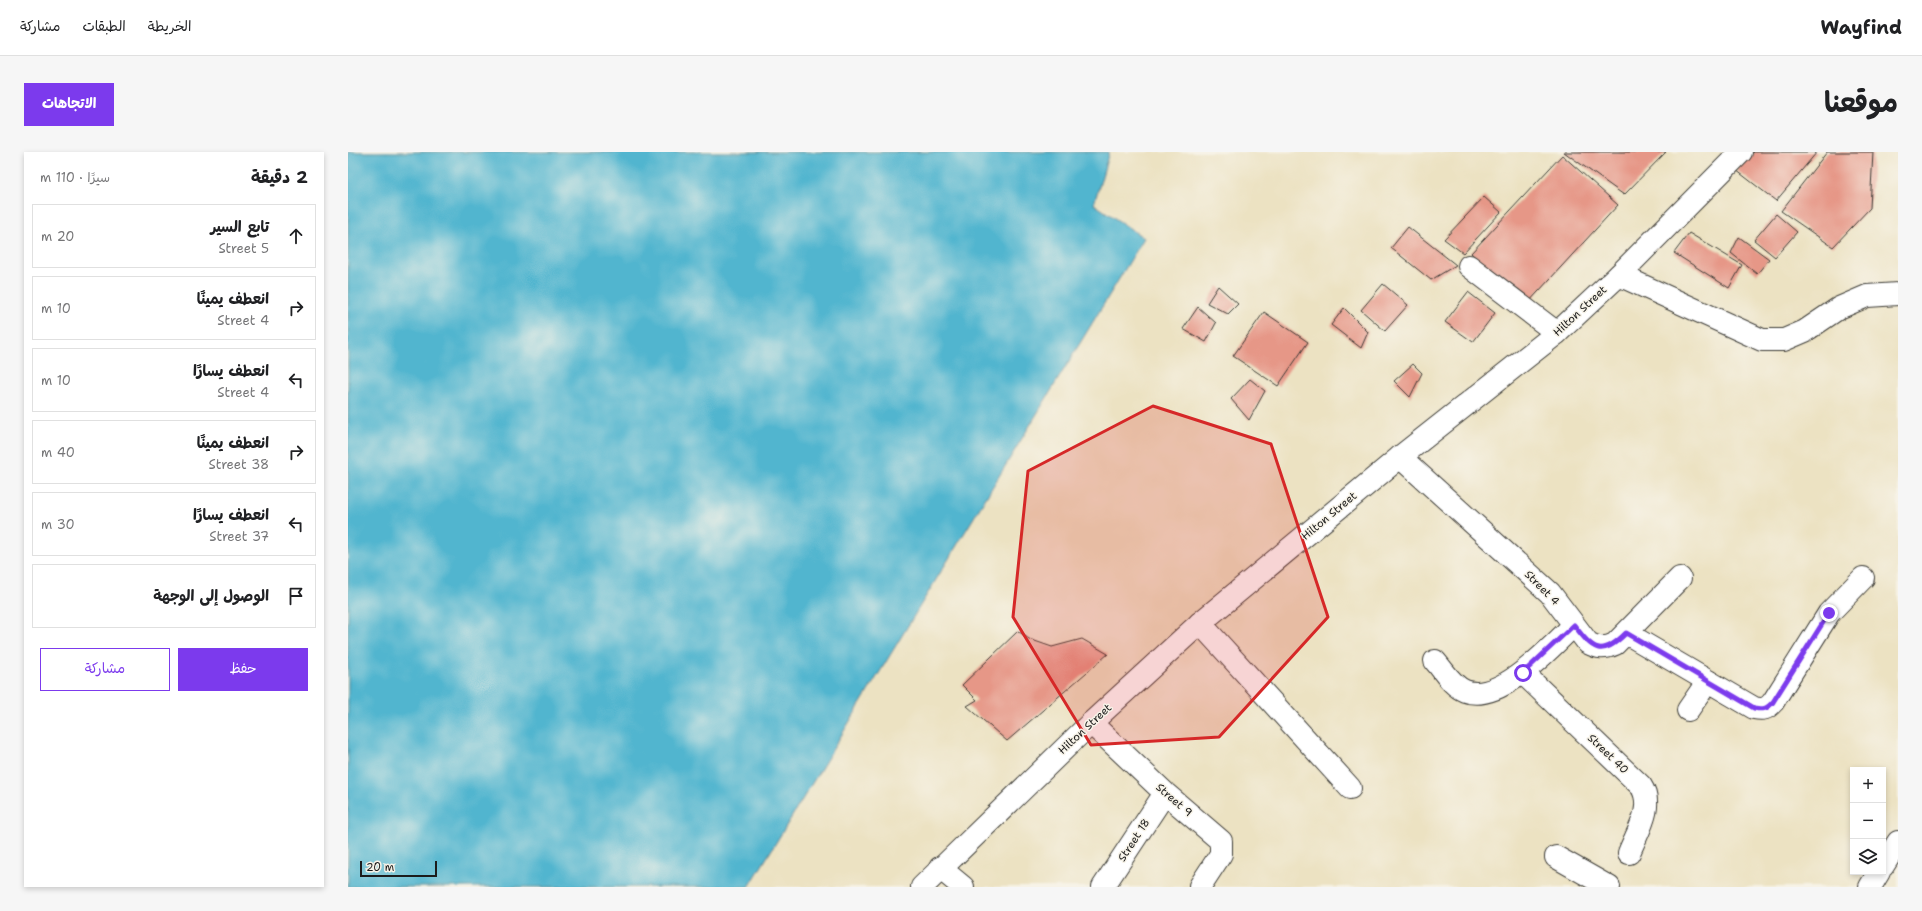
<!DOCTYPE html>
<html lang="ar">
<meta charset="utf-8">
<style>
:root{--surface:#fff;--page:#f6f6f6;--text:#202124;--muted:#757577;--line:#e0e0e0;--accent:#7c3aed}
body{margin:0;font-family:"Shantell Sans","Playpen Sans Arabic",sans-serif;background:var(--page);color:var(--text);direction:rtl}
.controls{position:absolute;right:12px;bottom:12px;display:grid;overflow:hidden;border-radius:0px;box-shadow:0 2px 6px #0003}
.controls button{width:36px;height:36px;display:grid;place-items:center;padding:0;border:0;border-bottom:1px solid var(--line);background:var(--surface);color:var(--text);font:20px sans-serif}
.scale{position:absolute;left:12px;bottom:10px;width:77px;box-sizing:border-box;padding-left:4px;border:2px solid #1c1c1c;border-top:0;font-size:11px;line-height:14px;white-space:nowrap;color:#1c1c1c;-webkit-text-stroke:3px #f7f3e8;paint-order:stroke}
.stop{position:absolute;width:12px;height:12px;margin:-9px;border:3px solid #7c3aed;border-radius:50%;background:#fff}
.stop.end{background:#7c3aed;border-color:#fff;box-shadow:0 1px 4px #0008}
.list{margin:0;padding:0;list-style:none}
h2{display:flex;justify-content:space-between;align-items:center;height:52px;margin:0;padding:0 16px;font-size:17px}
h2 small{font-size:13px;font-weight:400;color:var(--muted)}
.list li{display:grid;grid-template-columns:26px 1fr auto;gap:12px;align-items:center;box-sizing:border-box;height:64px;margin:0 8px 8px;padding:0 8px;border:1px solid var(--line);border-radius:0px}
.list b{display:block;font-size:15px;white-space:nowrap}
.list p{margin:0;font-size:13px;white-space:nowrap;color:var(--muted)}
.list em{font-size:13px;font-style:normal;color:var(--muted)}
.actions{display:flex;gap:8px;padding:12px 16px}
.actions a{flex:1;padding:9px 0;border:1px solid var(--accent);border-radius:0px;text-align:center;font-size:14px;color:var(--accent)}
.actions .main{background:var(--accent);color:#fff}
.icon{flex:none;width:22px;height:22px;fill:none;stroke:currentColor;stroke-width:2;stroke-linecap:round;stroke-linejoin:round}
.map{position:relative;flex:none;width:1550px;height:735px;overflow:hidden;direction:ltr;border-radius:0px}
header{display:flex;align-items:center;gap:24px;box-sizing:border-box;height:56px;padding:0 20px;background:var(--surface);border-bottom:1px solid var(--line)}
header strong{font-size:19px}
nav{display:flex;gap:22px;margin-inline-start:auto;font-size:14px}
.intro{display:flex;align-items:center;justify-content:space-between;box-sizing:border-box;height:96px;padding:0 24px}
h1{margin:0;font-size:28px}
.button{padding:10px 18px;border-radius:0px;background:var(--accent);color:#fff;font-size:14px;font-weight:700}
main{display:flex;gap:24px;padding:0 24px}
aside{flex:1;background:var(--surface);border-radius:0px;box-shadow:0 2px 6px #0003}
.map>svg:first-child{display:block}
</style>
<header>
<strong>Wayfind</strong>
<nav><a>الخريطة</a><a>الطبقات</a><a>مشاركة</a></nav>
</header>
<div class="intro"><h1>موقعنا</h1><a class="button">الاتجاهات</a></div>
<main>
<div class="map">
<svg width="1550" height="735" viewBox="0 0 1550 735">
<rect width="100%" height="100%" fill="#f7f3e8"/>
<filter id="ink" filterUnits="userSpaceOnUse"><feTurbulence type="fractalNoise" baseFrequency=".025" numOctaves="2"/><feDisplacementMap in="SourceGraphic" scale="8" xChannelSelector="R" yChannelSelector="G"/><feConvolveMatrix kernelMatrix="1 2 1 2 8 2 1 2 1" color-interpolation-filters="sRGB"/></filter>
<filter id="wash" filterUnits="userSpaceOnUse"><feTurbulence type="fractalNoise" baseFrequency=".012" numOctaves="4" result="noise"/><feDisplacementMap in="SourceGraphic" scale="16" xChannelSelector="R" yChannelSelector="G"/><feGaussianBlur stdDeviation="0.9" result="paint"/><feColorMatrix in="noise" values="0 0 0 0 0 0 0 0 0 0 0 0 0 0 0 0 0 1.4 0 .05"/><feComposite in="paint" operator="in"/></filter>
<g filter="url(#wash)">
<rect width="100%" height="100%" fill="#ece2c2"/>
<!-- water -->
<path fill="#51b5cf" stroke="#366876" d="M 0,0 L 761,0 L 746,52 L 796,86 L 401,735 L 0,735 Z"/>
<g id="blocks">
<!-- building -->
<path fill="#e69787" d="M 1216,0 L 1318,0 L 1276,43 Z
M 1406,0 L 1469,0 L 1428,49 L 1388,18 Z
M 1479,0 L 1525,0 L 1522,56 L 1485,95 L 1433,59 Z
M 1214,3 L 1270,53 L 1179,152 L 1123,101 Z
M 1136,45 L 1153,60 L 1115,101 L 1096,87 Z
M 1428,62 L 1449,80 L 1427,105 L 1406,88 Z
M 1060,75 L 1108,113 L 1083,128 L 1043,96 Z
M 1341,81 L 1394,113 L 1381,136 L 1326,101 Z
M 1391,85 L 1421,107 L 1409,122 L 1383,101 Z
M 1035,132 L 1060,153 L 1037,179 L 1013,158 Z
M 870,134 L 890,152 L 880,162 L 859,151 Z
M 1120,140 L 1147,161 L 1125,190 L 1097,170 Z
M 850,155 L 868,171 L 858,190 L 835,177 Z
M 996,156 L 1020,180 L 1013,196 L 983,173 Z
M 916,160 L 960,190 L 930,234 L 885,204 Z
M 1065,212 L 1074,221 L 1062,245 L 1046,229 Z
M 902,227 L 917,239 L 901,268 L 883,247 Z
M 670,479 L 681,487 L 704,495 L 734,487 L 760,502 L 659,589 L 619,554 L 629,548 L 614,533 Z"/>
</g>
</g>
<g filter="url(#ink)">
<use href="#blocks" fill-opacity="0" stroke="#3b3a35" stroke-width="1"/>
<g fill="none" stroke-linecap="round" stroke-linejoin="round">
<defs>
<path id="minor" d="M 1121,114 L 1209,181
M 1271,123 L 1414,188 L 1436,188 L 1457,179 L 1491,156 L 1519,144 L 1550,142
M 1052,305 L 1202,441 L 1240,491 C 1250,496 1256,497 1267,492 L 1332,426
M 852,471 L 1002,636
M 1278,481 L 1406,556 C 1415,558 1419,557 1425,550 L 1481,461 L 1515,426
M 1087,509 C 1096,519 1104,534 1117,539 C 1152,552 1203,495 1226,473
M 1175,521 L 1293,634 C 1307,655 1289,680 1281,701
M 1340,558 L 1360,529
M 743,571 L 817,641 L 873,689 L 873,702 L 852,734
M 1208,705 L 1261,735
M 1535,714 L 1550,690
M 592,716 L 615,735
M 755,735 L 817,641
M 1522,735 L 1531,720"/>
<path id="secondary" d="M 574,735 L 743,571 L 852,471 L 1052,305 L 1209,181 L 1271,123 L 1393,0"/>
</defs>
<!-- minor casing -->
<use href="#minor" stroke="#3b3a35" stroke-width="24"/>
<!-- secondary casing -->
<use href="#secondary" stroke="#3b3a35" stroke-width="24"/>
<!-- minor -->
<use href="#minor" stroke="#fff" stroke-width="22"/>
<!-- secondary -->
<use href="#secondary" stroke="#fff" stroke-width="22"/>
</g>
</g>
<g fill="none" stroke-linecap="round" stroke-linejoin="round" filter="url(#ink)">
<!-- route -->
<path stroke="#7c3aed" stroke-width="5" d="M 1175,521 L 1226,473 C 1245,498 1253,506 1278,481 L 1406,556 C 1415,558 1419,557 1425,550 L 1481,461"/>
</g>
<!-- marked area -->
<path fill="#d62828" fill-opacity="0.2" stroke="#d62828" stroke-width="3" stroke-linejoin="round" d="M 805,254 L 923,292 L 980,465 L 871,585 L 743,593 L 665,465 L 680,319 Z"/>
<g text-anchor="middle" dominant-baseline="central" stroke-width="3" stroke-linejoin="round" paint-order="stroke">
<!-- street labels -->
<g font-size="11" fill="#1c1c1c" stroke="#f7f3e8">
<text transform="translate(1232 159) rotate(-43)">Hilton Street</text>
<text transform="translate(981 364) rotate(-40)">Hilton Street</text>
<text transform="translate(1194 436) rotate(45)">Street 4</text>
<text transform="translate(737 577) rotate(-43)">Hilton Street</text>
<text transform="translate(1260 602) rotate(44)">Street 40</text>
<text transform="translate(826 648) rotate(41)">Street 9</text>
<text transform="translate(786 688) rotate(-57)">Street 18</text>
</g>
</g>
</svg>
<div class="controls">
<button>+</button>
<button>−</button>
<button><svg class="icon" aria-label="layers" viewBox="0 0 24 24"><path d="M12 4l9 5-9 5-9-5zM3 14l9 5 9-5"/></svg></button>
</div>
<div class="scale">20 m</div>
<div class="stop" style="left:1175px;top:521px"></div>
<div class="stop end" style="left:1481px;top:461px"></div>
</div>
<aside>
<h2>2 دقيقة<small>سيرًا · 110 m</small></h2>
<ul class="list">
<li><svg class="icon" aria-label="ahead" viewBox="0 0 24 24"><path d="M12 20V5M6 11l6-6 6 6"/></svg><div><b>تابع السير</b><p>Street 5</p></div><em>20 m</em></li>
<li><svg class="icon" aria-label="right" viewBox="0 0 24 24"><path d="M7 20v-9h11M14 6l5 5-5 5"/></svg><div><b>انعطف يمينًا</b><p>Street 4</p></div><em>10 m</em></li>
<li><svg class="icon" aria-label="left" viewBox="0 0 24 24"><path d="M17 20v-9H6M10 6l-5 5 5 5"/></svg><div><b>انعطف يسارًا</b><p>Street 4</p></div><em>10 m</em></li>
<li><svg class="icon" aria-label="right" viewBox="0 0 24 24"><path d="M7 20v-9h11M14 6l5 5-5 5"/></svg><div><b>انعطف يمينًا</b><p>Street 38</p></div><em>40 m</em></li>
<li><svg class="icon" aria-label="left" viewBox="0 0 24 24"><path d="M17 20v-9H6M10 6l-5 5 5 5"/></svg><div><b>انعطف يسارًا</b><p>Street 37</p></div><em>30 m</em></li>
<li><svg class="icon" aria-label="arrive" viewBox="0 0 24 24"><path d="M6 21V4h12l-3 4 3 4H6"/></svg><div><b>الوصول إلى الوجهة</b></div></li>
</ul>
<div class="actions"><a class="main">حفظ</a><a>مشاركة</a></div>
</aside>
</main>
